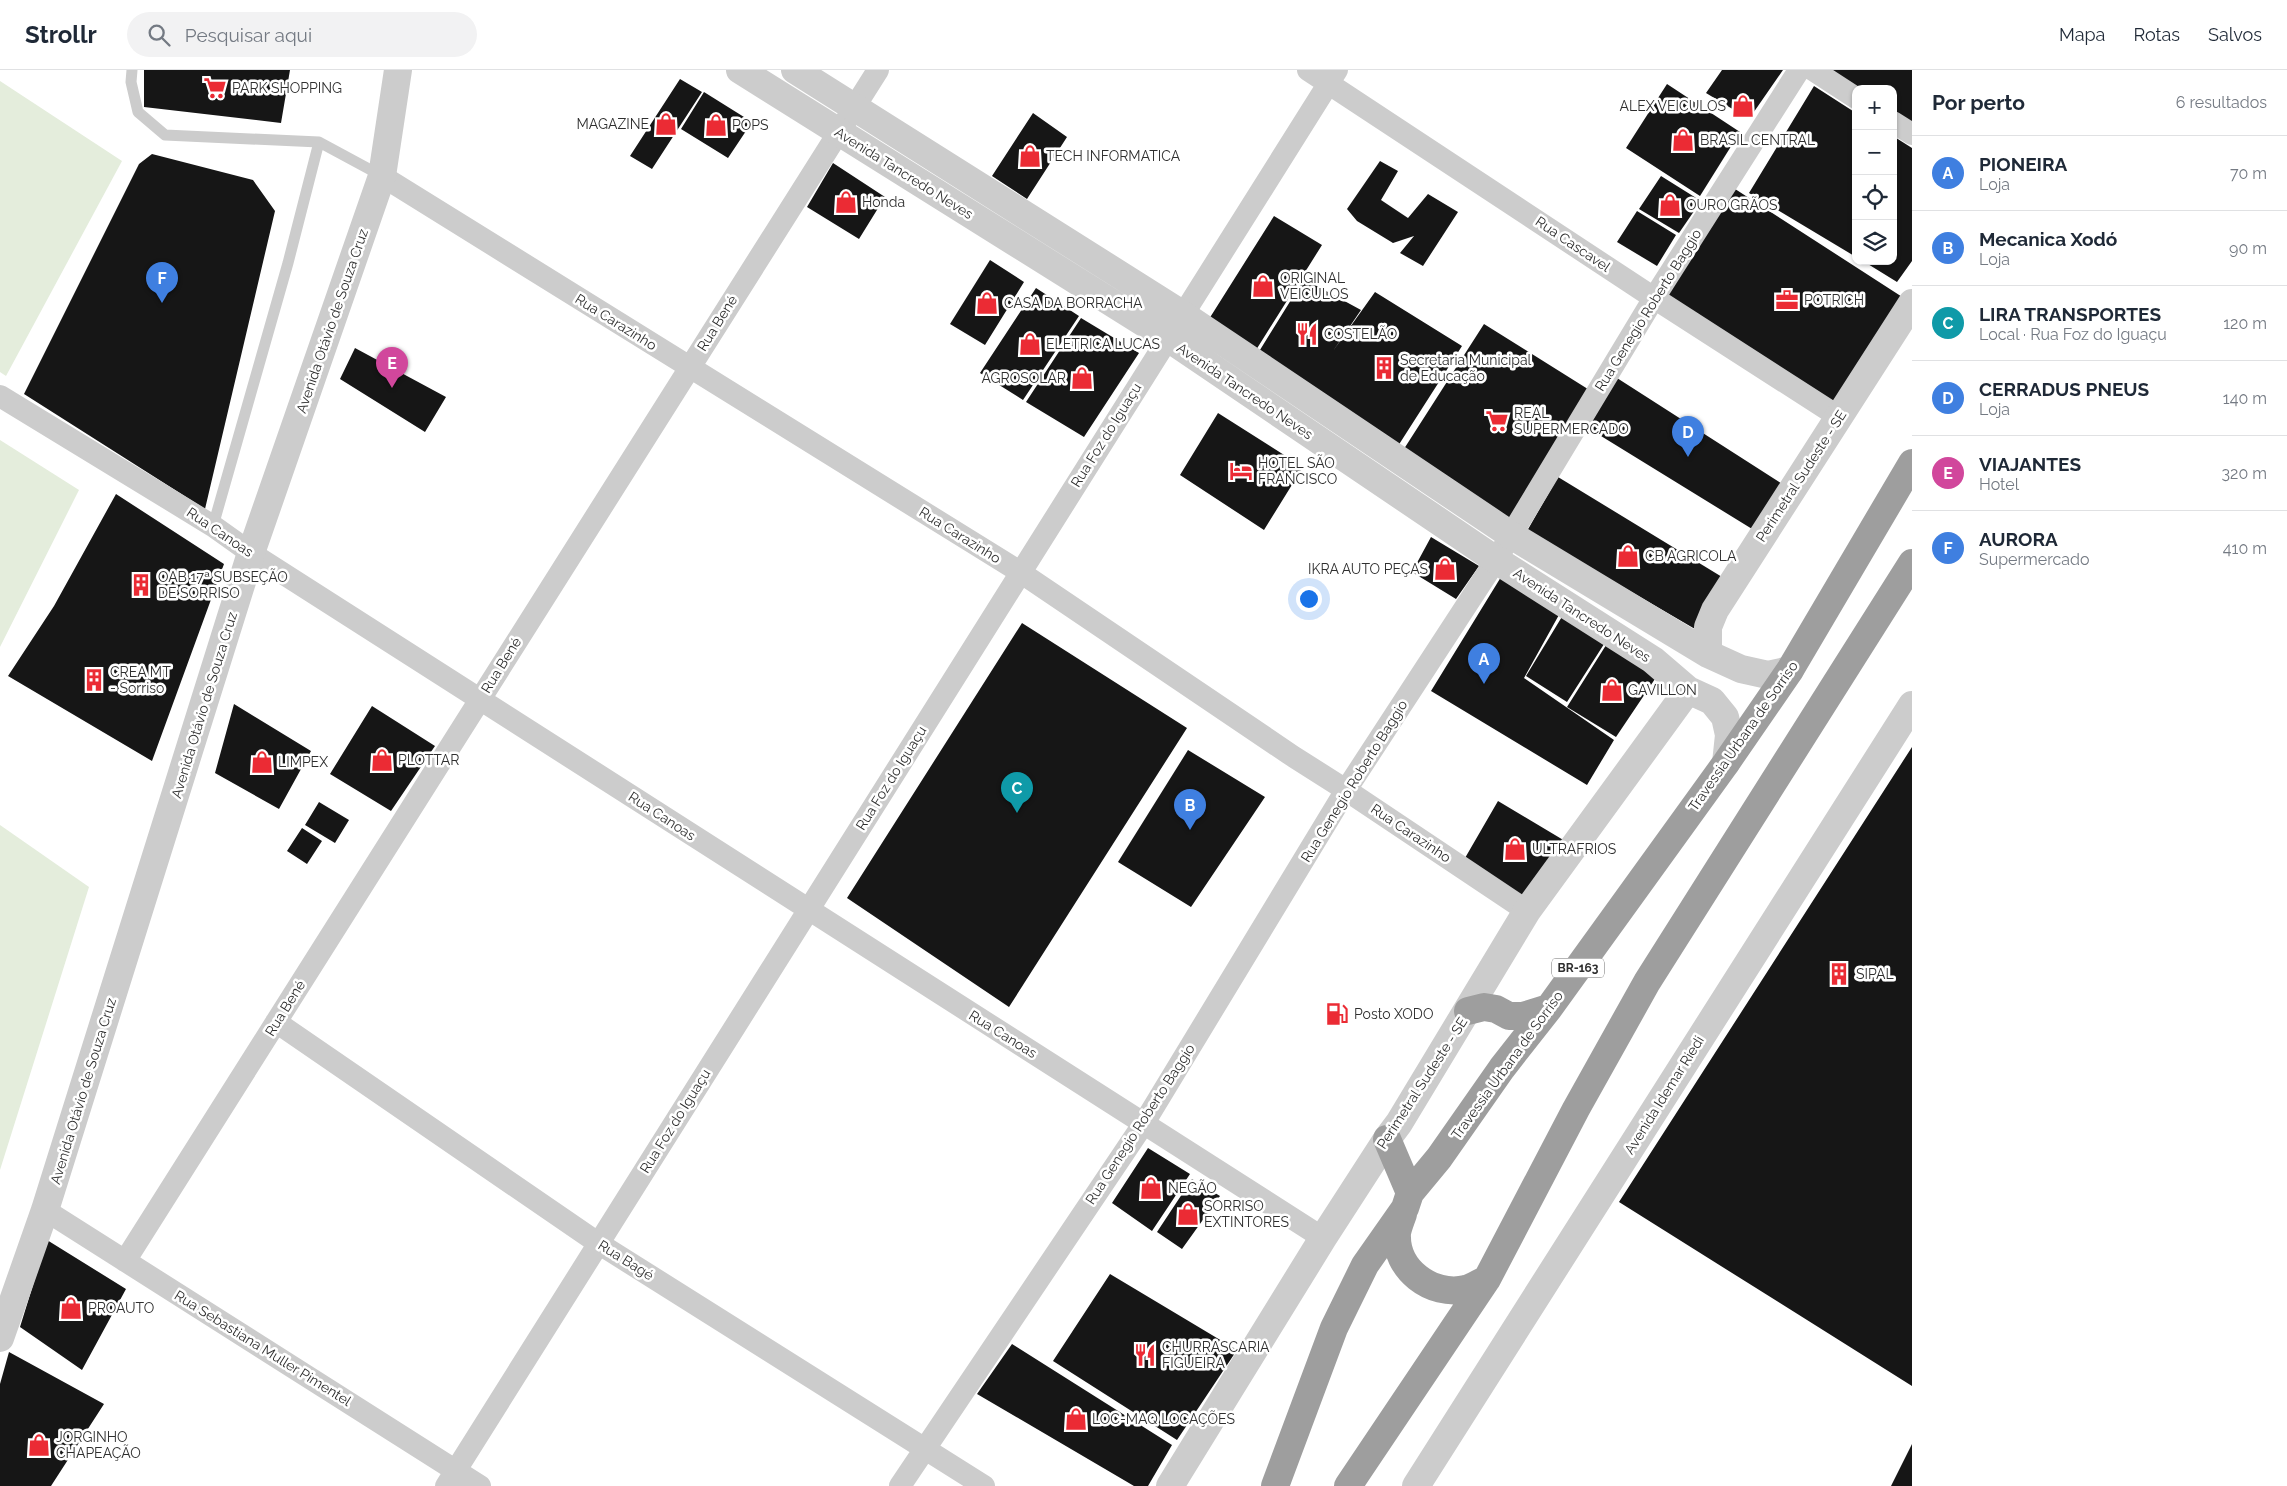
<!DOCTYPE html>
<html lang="pt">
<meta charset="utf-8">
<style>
:root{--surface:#fff;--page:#f2f2f3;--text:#1f2937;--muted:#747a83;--line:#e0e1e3;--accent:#eb2b34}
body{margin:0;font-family:Raleway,sans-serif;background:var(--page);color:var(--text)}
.controls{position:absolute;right:15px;top:15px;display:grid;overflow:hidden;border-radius:10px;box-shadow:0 1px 4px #0004}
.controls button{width:45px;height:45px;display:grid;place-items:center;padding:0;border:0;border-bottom:1px solid var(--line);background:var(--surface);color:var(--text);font:25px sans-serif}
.you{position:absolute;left:1308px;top:528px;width:18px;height:18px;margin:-12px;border:4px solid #fff;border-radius:50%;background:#1a73e8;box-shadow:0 0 0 8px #1a73e833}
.badge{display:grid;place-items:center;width:32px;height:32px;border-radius:50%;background:var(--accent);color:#fff;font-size:16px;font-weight:700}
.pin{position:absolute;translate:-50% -41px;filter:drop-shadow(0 1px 2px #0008)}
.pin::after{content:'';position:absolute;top:26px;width:18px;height:15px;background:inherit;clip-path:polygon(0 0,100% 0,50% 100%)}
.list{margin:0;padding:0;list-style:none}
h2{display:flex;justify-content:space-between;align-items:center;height:65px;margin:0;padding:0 20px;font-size:21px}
h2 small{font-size:16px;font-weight:400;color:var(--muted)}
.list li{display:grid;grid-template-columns:32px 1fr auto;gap:15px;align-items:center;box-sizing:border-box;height:75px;padding:0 20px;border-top:1px solid var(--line)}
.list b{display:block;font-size:19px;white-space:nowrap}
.list p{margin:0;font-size:16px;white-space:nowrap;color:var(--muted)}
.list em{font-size:16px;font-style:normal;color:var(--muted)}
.icon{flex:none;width:28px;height:28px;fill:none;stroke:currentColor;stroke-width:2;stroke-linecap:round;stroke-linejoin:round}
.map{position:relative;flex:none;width:1912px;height:1416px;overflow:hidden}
header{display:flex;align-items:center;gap:30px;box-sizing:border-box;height:70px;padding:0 25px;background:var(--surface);border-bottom:1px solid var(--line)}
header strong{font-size:24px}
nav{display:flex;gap:28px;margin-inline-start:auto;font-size:18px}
.search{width:350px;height:45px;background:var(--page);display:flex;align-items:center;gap:12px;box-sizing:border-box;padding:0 18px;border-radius:28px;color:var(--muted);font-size:19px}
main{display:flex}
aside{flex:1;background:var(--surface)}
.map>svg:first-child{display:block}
</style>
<header>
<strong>Strollr</strong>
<div class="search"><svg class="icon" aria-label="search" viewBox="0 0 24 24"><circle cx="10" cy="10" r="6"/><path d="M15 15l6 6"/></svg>Pesquisar aqui</div>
<nav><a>Mapa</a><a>Rotas</a><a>Salvos</a></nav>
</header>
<main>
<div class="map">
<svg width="1912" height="1416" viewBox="0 0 1912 1416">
<rect width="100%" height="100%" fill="#fff"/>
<!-- green -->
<path fill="#e4eddc" d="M 0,11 L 122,91 L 6,306 L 0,302 Z
M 0,370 L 79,420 L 0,577 Z
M 0,755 L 89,817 L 0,1100 Z"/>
<!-- building -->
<path fill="#161616" d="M 144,0 L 290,0 L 281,53 L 144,37 Z
M 1722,0 L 1783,0 L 1749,49 L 1706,23 Z
M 1831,0 L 1912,0 L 1912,52 L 1893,40 L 1893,19 L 1860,19 Z
M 680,9 L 702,22 L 652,99 L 630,86 Z
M 1667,14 L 1740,62 L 1700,126 L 1626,78 Z
M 1814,16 L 1856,43 L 1856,187 L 1749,123 Z
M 704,22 L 752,52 L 728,88 L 681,59 Z
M 1033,43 L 1067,67 L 1027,129 L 992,106 Z
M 1893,66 L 1912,78 L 1912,191 L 1897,212 L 1863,191 L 1893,191 Z
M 152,84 L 253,110 L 275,141 L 205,439 L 24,324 L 139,94 Z
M 1380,91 L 1398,101 L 1381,130 L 1408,148 L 1428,124 L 1458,142 L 1423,196 L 1400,183 L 1414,166 L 1393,173 L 1357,151 L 1347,139 Z
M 833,93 L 885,127 L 859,169 L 807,137 Z
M 1661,106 L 1701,131 L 1679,163 L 1639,139 Z
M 1732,117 L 1910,232 L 1840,337 L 1665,227 Z
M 1637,141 L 1676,165 L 1657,196 L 1617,172 Z
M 1274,146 L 1322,175 L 1251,288 L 1204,257 Z
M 990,190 L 1024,212 L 985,275 L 950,254 Z
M 1304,209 L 1361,240 L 1333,281 L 1375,222 L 1462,276 L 1398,376 L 1255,288 Z
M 1036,218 L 1079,246 L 1023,330 L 980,303 Z
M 1081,248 L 1139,283 L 1084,367 L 1026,332 Z
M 1484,254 L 1591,321 L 1509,450 L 1402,382 Z
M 355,278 L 446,327 L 425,362 L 340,309 Z
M 1617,308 L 1787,417 L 1757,462 L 1588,358 Z
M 1218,343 L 1303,397 L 1264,460 L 1180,405 Z
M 1558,407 L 1727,510 L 1695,559 L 1527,461 Z
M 116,424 L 224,494 L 152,691 L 8,606 L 54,536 Z
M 1431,467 L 1479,496 L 1456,529 L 1412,502 Z
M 1501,507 L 1560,543 L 1524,608 L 1614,670 L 1587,715 L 1431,621 Z
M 1563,545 L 1606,571 L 1567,632 L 1526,606 Z
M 1022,553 L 1187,658 L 1009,937 L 847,828 Z
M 1608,572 L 1659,603 L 1616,667 L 1567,637 Z
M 234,634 L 311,681 L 279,739 L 215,703 Z
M 372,636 L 435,676 L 391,741 L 330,704 Z
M 1912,677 L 1912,1316 L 1619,1132 Z
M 1188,680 L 1265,727 L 1191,837 L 1118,792 Z
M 1498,731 L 1565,771 L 1526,828 L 1465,788 Z
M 319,732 L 349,750 L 335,773 L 305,755 Z
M 302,758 L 322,771 L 307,794 L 287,781 Z
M 1148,1078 L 1190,1104 L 1152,1161 L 1112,1133 Z
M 1192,1109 L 1220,1126 L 1182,1179 L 1157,1162 Z
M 47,1170 L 126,1219 L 82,1300 L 20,1257 Z
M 1110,1204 L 1237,1280 L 1177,1370 L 1053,1291 Z
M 1012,1274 L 1172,1375 L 1148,1416 L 1134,1416 L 977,1324 Z
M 9,1282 L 104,1334 L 51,1416 L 0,1416 L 0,1314 Z
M 1912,1374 L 1912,1416 L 1891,1416 Z"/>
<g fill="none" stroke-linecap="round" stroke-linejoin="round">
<!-- service -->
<path stroke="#ccc" stroke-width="11" d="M 132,0 L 131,12 L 138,42 L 165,65 L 319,72 L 382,106
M 213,456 L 288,193 L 319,72"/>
<!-- minor -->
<path stroke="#ccc" stroke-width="22" d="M 1308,0 L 1654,228 L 1839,347
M 1813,0 L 1856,28
M 1893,52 L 1912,64
M 382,106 L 1020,502 L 1294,687 L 1346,720 L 1527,841
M 0,326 L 213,456 L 251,483 L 1323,1168
M 276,952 L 598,1173 L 984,1416
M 45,1140 L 480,1416
M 125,1191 L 878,0
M 446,1416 L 1337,0
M 900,1416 L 1144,1053 L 1346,720 L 1496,490 L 1654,228 L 1799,0"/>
<!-- tertiary -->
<path stroke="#ccc" stroke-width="28" d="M 740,0 L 1168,268 L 1496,490 L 1653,590 L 1688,620 L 1712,631 L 1725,647 L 1729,665 L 1726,693
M 795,0 L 1182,244 L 1511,465 L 1708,584 L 1741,599 L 1768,605 L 1790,600
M 1708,584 L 1708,557 L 1715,540 L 1912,233
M 0,1268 L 45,1140 L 251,483 L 382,106 L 398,0
M 1170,1416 L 1323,1168 L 1387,1069 L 1399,1053 L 1527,841 L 1688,620
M 1416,1416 L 1912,635"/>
<!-- trunk -->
<path stroke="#9e9e9e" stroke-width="28" d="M 1468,941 L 1484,937 L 1496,939 L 1509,946 L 1523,946 L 1549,938
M 1387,1069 L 1410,1123
M 1403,1144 C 1401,1150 1398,1157 1397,1163 C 1395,1199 1431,1227 1466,1219 C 1473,1217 1480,1212 1487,1209
M 1275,1416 L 1334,1258 L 1365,1195 L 1405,1138 L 1410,1123 L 1439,1088 L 1502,998 L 1549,938 L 1726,693 L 1790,600 L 1912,393
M 1348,1416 L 1487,1209 L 1576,1039 L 1647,912 L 1912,493"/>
</g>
<!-- icons -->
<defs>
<symbol id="supermarket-bare" viewBox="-9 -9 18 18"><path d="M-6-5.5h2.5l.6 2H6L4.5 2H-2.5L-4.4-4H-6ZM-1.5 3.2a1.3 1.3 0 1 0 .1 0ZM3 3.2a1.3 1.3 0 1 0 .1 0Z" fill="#eb2b34" stroke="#fff" stroke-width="2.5" paint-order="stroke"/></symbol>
<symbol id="shop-bare" viewBox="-9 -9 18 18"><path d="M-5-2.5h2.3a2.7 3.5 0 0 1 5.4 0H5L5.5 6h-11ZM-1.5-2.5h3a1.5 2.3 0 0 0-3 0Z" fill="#eb2b34" stroke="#fff" stroke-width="2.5" paint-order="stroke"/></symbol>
<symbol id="office-bare" viewBox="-9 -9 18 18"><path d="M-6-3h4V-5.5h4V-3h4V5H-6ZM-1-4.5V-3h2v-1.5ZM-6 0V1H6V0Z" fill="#eb2b34" stroke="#fff" stroke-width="2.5" paint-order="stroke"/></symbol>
<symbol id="restaurant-bare" viewBox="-9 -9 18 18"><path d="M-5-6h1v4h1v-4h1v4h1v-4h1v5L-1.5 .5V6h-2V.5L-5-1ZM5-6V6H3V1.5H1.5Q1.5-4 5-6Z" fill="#eb2b34" stroke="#fff" stroke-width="2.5" paint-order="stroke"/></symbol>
<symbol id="building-bare" viewBox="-9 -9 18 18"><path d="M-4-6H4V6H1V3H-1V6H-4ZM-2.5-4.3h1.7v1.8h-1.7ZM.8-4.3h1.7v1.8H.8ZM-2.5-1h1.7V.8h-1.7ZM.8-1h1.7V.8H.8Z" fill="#eb2b34" stroke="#fff" stroke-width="2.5" paint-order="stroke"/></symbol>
<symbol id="hotel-bare" viewBox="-9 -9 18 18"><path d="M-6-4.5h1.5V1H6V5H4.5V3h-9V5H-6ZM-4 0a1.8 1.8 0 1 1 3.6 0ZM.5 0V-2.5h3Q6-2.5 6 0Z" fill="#eb2b34" stroke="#fff" stroke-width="2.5" paint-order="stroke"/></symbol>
<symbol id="fuel-bare" viewBox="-9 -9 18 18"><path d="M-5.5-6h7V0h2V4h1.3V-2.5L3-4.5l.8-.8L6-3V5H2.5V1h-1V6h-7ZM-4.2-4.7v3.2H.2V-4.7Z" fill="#eb2b34" stroke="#fff" stroke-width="2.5" paint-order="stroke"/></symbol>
</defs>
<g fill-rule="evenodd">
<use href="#supermarket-bare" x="199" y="2" width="32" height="32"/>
<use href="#shop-bare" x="1727" y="20" width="32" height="32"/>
<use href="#shop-bare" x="650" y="38" width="32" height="32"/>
<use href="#shop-bare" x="700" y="39" width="32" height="32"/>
<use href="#shop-bare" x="1667" y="54" width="32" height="32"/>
<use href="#shop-bare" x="1014" y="70" width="32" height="32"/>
<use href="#shop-bare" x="830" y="116" width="32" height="32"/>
<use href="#shop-bare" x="1654" y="119" width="32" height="32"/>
<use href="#shop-bare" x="1247" y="200" width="32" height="32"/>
<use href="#office-bare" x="1771" y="214" width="32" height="32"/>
<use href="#shop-bare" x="971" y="217" width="32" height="32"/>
<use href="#restaurant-bare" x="1291" y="248" width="32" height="32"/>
<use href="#shop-bare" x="1014" y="258" width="32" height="32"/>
<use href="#building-bare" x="1368" y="282" width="32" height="32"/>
<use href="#shop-bare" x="1066" y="292" width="32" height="32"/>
<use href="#supermarket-bare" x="1481" y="335" width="32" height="32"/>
<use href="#hotel-bare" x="1225" y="385" width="32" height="32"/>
<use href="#shop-bare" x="1612" y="470" width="32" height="32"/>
<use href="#shop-bare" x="1429" y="483" width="32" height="32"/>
<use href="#building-bare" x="125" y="499" width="32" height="32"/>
<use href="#building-bare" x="78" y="594" width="32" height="32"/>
<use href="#shop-bare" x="1596" y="604" width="32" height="32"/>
<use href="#shop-bare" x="366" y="674" width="32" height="32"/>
<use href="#shop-bare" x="246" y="676" width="32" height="32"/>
<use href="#shop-bare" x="1499" y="763" width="32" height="32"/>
<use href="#building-bare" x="1823" y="888" width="32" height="32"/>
<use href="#fuel-bare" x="1321" y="928" width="32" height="32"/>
<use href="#shop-bare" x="1135" y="1102" width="32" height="32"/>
<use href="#shop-bare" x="1172" y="1128" width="32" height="32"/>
<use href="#shop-bare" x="55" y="1222" width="32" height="32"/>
<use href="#restaurant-bare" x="1129" y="1269" width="32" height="32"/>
<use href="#shop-bare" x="1060" y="1333" width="32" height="32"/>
<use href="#shop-bare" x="23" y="1359" width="32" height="32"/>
</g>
<g text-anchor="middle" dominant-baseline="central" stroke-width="5" stroke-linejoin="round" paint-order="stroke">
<!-- shield labels -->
<rect fill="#fff" stroke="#6d6d6d" stroke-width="1" x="1552" y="888.5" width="52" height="19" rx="4"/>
<g font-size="12" font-weight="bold" fill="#2f2f2f">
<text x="1578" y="898">BR-163</text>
</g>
<!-- poi labels -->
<g font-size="14" fill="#2f2f2f" stroke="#fff" text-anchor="start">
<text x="232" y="18">PARK SHOPPING</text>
<text x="1726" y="36" text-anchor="end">ALEX VEICULOS</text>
<text x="649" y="54" text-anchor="end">MAGAZINE</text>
<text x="732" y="55">POPS</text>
<text x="1700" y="70">BRASIL CENTRAL</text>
<text x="1046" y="86">TECH INFORMATICA</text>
<text x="862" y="132">Honda</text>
<text x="1686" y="135">OURO GRÃOS</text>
<text x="1280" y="208">ORIGINAL<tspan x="1280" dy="16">VEICULOS</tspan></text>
<text x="1804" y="230">POTRICH</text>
<text x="1004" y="233">CASA DA BORRACHA</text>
<text x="1324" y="264">COSTELÃO</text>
<text x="1046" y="274">ELETRICA LUCAS</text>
<text x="1400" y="290">Secretaria Municipal<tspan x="1400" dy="16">de Educação</tspan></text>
<text x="1066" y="308" text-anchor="end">AGROSOLAR</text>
<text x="1514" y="343">REAL<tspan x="1514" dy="16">SUPERMERCADO</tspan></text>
<text x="1258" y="393">HOTEL SÃO<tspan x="1258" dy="16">FRANCISCO</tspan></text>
<text x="1645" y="486">CB AGRICOLA</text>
<text x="1428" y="499" text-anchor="end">IKRA AUTO PEÇAS</text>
<text x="158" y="507">OAB 17ª SUBSEÇÃO<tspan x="158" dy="16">DE SORRISO</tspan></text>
<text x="110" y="602">CREA MT<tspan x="110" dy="16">- Sorriso</tspan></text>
<text x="1628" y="620">GAVILLON</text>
<text x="398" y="690">PLOTTAR</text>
<text x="278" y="692">LIMPEX</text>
<text x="1532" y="779">ULTRAFRIOS</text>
<text x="1856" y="904">SIPAL</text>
<text x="1354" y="944">Posto XODO</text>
<text x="1168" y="1118">NEGÃO</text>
<text x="1204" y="1136">SORRISO<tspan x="1204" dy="16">EXTINTORES</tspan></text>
<text x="88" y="1238">PROAUTO</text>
<text x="1162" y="1277">CHURRASCARIA<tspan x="1162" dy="16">FIGUEIRA</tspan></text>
<text x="1092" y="1349">LOC-MAQ LOCAÇÕES</text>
<text x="56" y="1367">JORGINHO<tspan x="56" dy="16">CHAPEAÇÃO</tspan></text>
</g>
<!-- street labels -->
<g font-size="14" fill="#2f2f2f" stroke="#fff">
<text transform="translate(904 103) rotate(32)">Avenida Tancredo Neves</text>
<text transform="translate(1573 174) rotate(34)">Rua Cascavel</text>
<text transform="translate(1648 240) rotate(-58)">Rua Genegio Roberto Baggio</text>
<text transform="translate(332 251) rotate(-71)">Avenida Otávio de Souza Cruz</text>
<text transform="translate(616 252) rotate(32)">Rua Carazinho</text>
<text transform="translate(717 253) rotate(-58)">Rua Bené</text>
<text transform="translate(1245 321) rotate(34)">Avenida Tancredo Neves</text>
<text transform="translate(1106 365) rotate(-58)">Rua Foz do Iguaçu</text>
<text transform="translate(1801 406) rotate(-57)">Perimetral Sudeste - SE</text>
<text transform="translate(220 462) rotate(34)">Rua Canoas</text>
<text transform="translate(960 465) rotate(32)">Rua Carazinho</text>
<text transform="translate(1582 545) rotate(33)">Avenida Tancredo Neves</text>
<text transform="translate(501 595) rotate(-58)">Rua Bené</text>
<text transform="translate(204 635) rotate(-73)">Avenida Otávio de Souza Cruz</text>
<text transform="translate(1743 666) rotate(-55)">Travessia Urbana de Sorriso</text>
<text transform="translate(891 708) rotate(-58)">Rua Foz do Iguaçu</text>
<text transform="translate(1354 711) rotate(-58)">Rua Genegio Roberto Baggio</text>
<text transform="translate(662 746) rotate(33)">Rua Canoas</text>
<text transform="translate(1411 763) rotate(34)">Rua Carazinho</text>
<text transform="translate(285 938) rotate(-58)">Rua Bené</text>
<text transform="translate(1003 964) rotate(32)">Rua Canoas</text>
<text transform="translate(1507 995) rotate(-54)">Travessia Urbana de Sorriso</text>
<text transform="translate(1422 1013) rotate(-57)">Perimetral Sudeste - SE</text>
<text transform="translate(83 1021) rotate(-73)">Avenida Otávio de Souza Cruz</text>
<text transform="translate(1664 1025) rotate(-58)">Avenida Idemar Riedi</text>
<text transform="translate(675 1051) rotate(-58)">Rua Foz do Iguaçu</text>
<text transform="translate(1140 1054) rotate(-57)">Rua Genegio Roberto Baggio</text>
<text transform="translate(626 1190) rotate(32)">Rua Bagé</text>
<text transform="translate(263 1278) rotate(32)">Rua Sebastiana Muller Pimentel</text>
</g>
</g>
</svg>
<div class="controls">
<button>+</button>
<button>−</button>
<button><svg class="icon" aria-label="locate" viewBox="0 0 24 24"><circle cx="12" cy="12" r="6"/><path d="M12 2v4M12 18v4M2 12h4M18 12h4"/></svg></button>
<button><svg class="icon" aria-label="layers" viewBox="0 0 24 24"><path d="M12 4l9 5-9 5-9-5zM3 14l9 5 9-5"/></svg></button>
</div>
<div class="you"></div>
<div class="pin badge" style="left:1484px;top:614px;background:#3f7fe0">A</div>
<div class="pin badge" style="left:1190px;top:760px;background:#3f7fe0">B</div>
<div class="pin badge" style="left:1017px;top:743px;background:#0f9aa8">C</div>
<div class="pin badge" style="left:1688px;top:387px;background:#3f7fe0">D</div>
<div class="pin badge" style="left:392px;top:318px;background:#d1479c">E</div>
<div class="pin badge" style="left:162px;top:233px;background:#3f7fe0">F</div>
</div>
<aside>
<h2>Por perto<small>6 resultados</small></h2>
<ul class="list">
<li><span class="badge" style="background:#3f7fe0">A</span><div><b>PIONEIRA</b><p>Loja</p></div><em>70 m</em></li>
<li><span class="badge" style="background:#3f7fe0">B</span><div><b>Mecanica Xodó</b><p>Loja</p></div><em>90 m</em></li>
<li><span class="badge" style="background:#0f9aa8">C</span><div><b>LIRA TRANSPORTES</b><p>Local · Rua Foz do Iguaçu</p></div><em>120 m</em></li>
<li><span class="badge" style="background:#3f7fe0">D</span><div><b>CERRADUS PNEUS</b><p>Loja</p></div><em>140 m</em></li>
<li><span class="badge" style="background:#d1479c">E</span><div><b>VIAJANTES</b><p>Hotel</p></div><em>320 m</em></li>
<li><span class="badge" style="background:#3f7fe0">F</span><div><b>AURORA</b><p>Supermercado</p></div><em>410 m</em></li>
</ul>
</aside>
</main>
